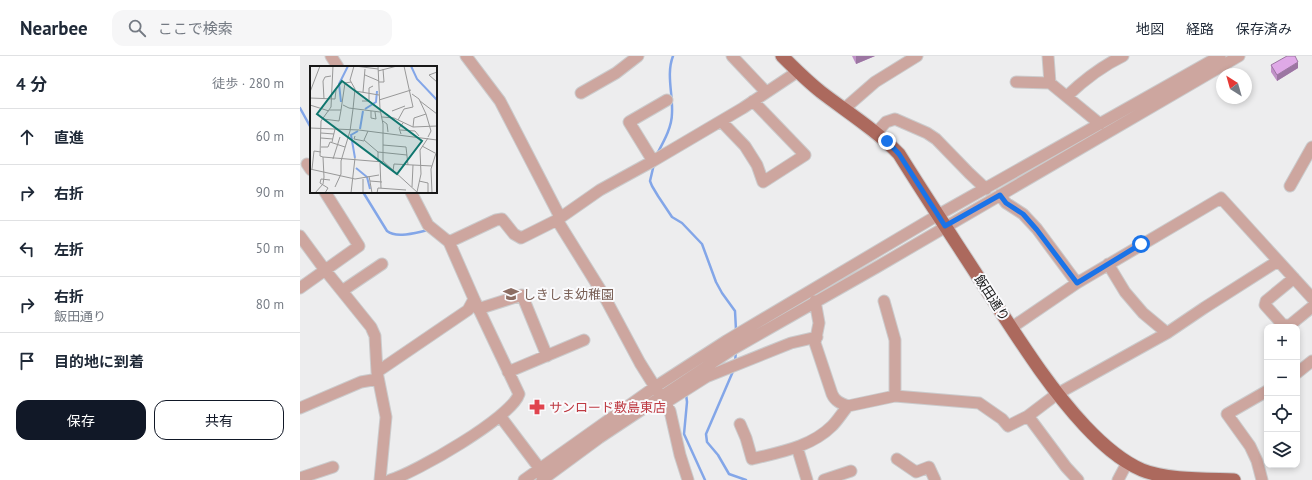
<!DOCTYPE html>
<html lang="ja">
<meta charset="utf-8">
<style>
:root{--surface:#fff;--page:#f6f6f7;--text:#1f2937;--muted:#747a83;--line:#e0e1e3;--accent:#111827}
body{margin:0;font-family:"PT Sans","Noto Sans JP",sans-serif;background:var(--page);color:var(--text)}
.controls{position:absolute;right:12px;bottom:12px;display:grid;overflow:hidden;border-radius:8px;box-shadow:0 2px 6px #0003}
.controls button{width:36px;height:36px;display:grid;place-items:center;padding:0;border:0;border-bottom:1px solid var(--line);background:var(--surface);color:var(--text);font:20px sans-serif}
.compass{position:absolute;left:916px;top:12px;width:36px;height:36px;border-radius:50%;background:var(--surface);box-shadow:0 2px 6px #0003;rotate:323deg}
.stop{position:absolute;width:12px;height:12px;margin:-9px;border:3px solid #1a73e8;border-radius:50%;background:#fff}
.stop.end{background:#1a73e8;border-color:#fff;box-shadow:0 1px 4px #0008}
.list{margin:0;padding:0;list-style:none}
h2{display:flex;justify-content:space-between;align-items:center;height:52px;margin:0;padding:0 16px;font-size:17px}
h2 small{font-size:13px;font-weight:400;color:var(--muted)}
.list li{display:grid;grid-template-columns:26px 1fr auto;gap:12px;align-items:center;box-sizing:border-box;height:56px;padding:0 16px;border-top:1px solid var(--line)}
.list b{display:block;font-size:15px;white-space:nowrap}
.list p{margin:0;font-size:13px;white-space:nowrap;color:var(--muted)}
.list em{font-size:13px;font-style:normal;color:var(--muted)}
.actions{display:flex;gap:8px;padding:12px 16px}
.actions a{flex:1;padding:9px 0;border:1px solid var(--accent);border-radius:12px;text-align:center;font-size:14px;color:var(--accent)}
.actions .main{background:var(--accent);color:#fff}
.icon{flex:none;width:22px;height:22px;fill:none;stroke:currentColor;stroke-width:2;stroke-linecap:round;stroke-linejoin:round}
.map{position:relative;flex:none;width:1012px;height:424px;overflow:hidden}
header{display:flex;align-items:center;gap:24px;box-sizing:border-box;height:56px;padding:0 20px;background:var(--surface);border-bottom:1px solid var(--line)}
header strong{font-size:19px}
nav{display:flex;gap:22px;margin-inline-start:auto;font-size:14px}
.search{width:280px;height:36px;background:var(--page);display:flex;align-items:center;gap:10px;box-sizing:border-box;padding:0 14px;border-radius:12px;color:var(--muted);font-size:15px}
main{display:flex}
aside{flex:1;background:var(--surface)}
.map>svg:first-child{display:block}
</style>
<header>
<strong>Nearbee</strong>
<div class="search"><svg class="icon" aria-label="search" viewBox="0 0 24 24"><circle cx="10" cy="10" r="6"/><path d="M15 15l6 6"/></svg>ここで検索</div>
<nav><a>地図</a><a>経路</a><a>保存済み</a></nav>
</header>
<main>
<aside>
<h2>4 分<small>徒歩 · 280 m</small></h2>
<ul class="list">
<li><svg class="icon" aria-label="ahead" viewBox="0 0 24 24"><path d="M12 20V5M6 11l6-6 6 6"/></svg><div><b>直進</b></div><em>60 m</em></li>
<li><svg class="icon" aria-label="right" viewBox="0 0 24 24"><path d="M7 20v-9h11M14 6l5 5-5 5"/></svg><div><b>右折</b></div><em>90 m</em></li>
<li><svg class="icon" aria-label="left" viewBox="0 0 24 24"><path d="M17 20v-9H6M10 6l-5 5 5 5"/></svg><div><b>左折</b></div><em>50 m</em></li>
<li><svg class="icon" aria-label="right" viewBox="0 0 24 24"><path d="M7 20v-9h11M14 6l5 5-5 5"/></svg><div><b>右折</b><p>飯田通り</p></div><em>80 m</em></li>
<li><svg class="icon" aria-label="arrive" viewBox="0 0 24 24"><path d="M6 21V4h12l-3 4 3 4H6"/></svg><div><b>目的地に到着</b></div></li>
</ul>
<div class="actions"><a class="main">保存</a><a>共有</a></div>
</aside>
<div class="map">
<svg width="1012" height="424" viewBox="0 0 1012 424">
<rect width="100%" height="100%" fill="#ededee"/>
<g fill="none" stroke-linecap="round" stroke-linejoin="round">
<!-- stream -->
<path stroke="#83a6e8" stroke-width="2.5" d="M 0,52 L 11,72
M 357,98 C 364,85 372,71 372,57 C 373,38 366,18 373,0
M 354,108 L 350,125 L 352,130 L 358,140 L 372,161 L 382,167 L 402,188 L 416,226 L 422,237 L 435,255 L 436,274
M 63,136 L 87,175 C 97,183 117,176 129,174
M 435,306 L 436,295
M 434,313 L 406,378 L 407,386 L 418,399 L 429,418 L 446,424
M 386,338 L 387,346 L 384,378 L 405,424"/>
<defs>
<path id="minor" d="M 31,0 L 38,11
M 166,0 L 200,45 L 260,161
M 432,0 L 466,36
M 748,0 L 750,27 L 800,68
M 716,26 L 750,27
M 281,37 L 316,17 L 338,0
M 767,40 C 784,24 802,10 823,0
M 544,53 L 575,26 L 617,0
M 421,65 L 445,90 L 457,109 L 463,126 L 505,99 L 453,45
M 576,77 L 586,66 L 595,63 L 627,77 L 636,83 L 669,117 L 686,133
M 353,105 L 329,66 L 367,44
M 7,108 L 11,114
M 990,130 L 1012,91
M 700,139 L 706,147 L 723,158 L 737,173 L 777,227
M 257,164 L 303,238 L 340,307 L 370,355 L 380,399 L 388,424
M 0,180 L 25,214 L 71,271 L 75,280 L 77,316 L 86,361 L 80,424
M 149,186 L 196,164 L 202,163 L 214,178 L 221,182 L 257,164 L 300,134 L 353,105 L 443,52 L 497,16
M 808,208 L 825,236 L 843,257 L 867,277
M 994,222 L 966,245 L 965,249 L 983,269 L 990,269 L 1012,251
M 0,232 L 59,190 L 25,136
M 42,235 L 82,208
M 515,245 L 519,267 L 515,287 L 532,338 C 535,345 540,347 548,350 L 595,340 L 679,347 L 702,363 L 708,370 L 728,360 L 766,411 L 778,424
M 584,245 L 595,284 L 595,340
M 178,253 L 222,239 L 247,300
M 711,272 L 777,227 L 921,142 L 1012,242
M 77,316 L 168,254 L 174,243 L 149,186 L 128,169 L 111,136
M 208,316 L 284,284
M 997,317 L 1012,305
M 365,347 L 406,321 L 491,287 L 517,281
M 0,352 L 61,326 L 78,323
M 200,360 L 240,413
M 728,360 L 757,338 L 867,277 L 904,252 L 978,205
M 440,368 L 446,382 L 452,403 C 480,396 511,391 532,370 C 538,364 542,357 548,350
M 497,391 L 507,424
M 597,403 L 616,416 L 629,411 L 635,424
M 0,422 L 33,411
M 90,424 C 115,417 212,361 219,338 L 174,243
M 224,424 L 355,331 L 426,285 L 638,159 L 920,0
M 242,424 L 299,382 L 433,293 L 577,211 L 939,0
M 524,424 L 551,415
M 818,424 L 827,407
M 962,424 L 957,405 L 950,390 L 927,358 L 967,335"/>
<path id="major" d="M 482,0 C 495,13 507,25 521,36 C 547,56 576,74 599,98 C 627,143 657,188 686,233 C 717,280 746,328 785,370 C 801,387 819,404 842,414 C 866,424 908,423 934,424"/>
</defs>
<!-- minor casing -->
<use href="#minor" stroke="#cbcbcc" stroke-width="13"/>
<!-- major casing -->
<use href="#major" stroke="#cbcbcc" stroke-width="15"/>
<!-- minor -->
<use href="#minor" stroke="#cda69f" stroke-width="11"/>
<!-- major -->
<use href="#major" stroke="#ac695d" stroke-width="13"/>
</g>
<!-- wall -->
<path fill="#c091c7" d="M 552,0 L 575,0 L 556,8 Z
M 971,9 L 998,12 L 977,25 L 971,16 Z"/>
<!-- shaded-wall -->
<path fill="#9c76a2" d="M 556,0 L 575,0 L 556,8 Z
M 998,6 L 998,12 L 977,25 L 977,19 Z"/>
<!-- building -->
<path fill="#dfa9e7" stroke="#9c76a2" d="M 987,0 L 995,0 L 998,6 L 977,19 L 971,9 Z"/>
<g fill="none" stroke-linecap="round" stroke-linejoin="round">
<!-- route -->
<path stroke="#1a73e8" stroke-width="5" d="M 587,85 L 599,98 L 645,170 L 700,139 L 706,147 L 723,158 L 737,174 L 777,227 L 841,188"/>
</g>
<!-- icons -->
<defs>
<symbol id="school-bare" viewBox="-9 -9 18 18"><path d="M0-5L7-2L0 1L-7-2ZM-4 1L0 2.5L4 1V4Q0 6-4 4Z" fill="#8d6e63" stroke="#fafafc" stroke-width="2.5" paint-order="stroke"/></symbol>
<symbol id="pharmacy-bare" viewBox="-9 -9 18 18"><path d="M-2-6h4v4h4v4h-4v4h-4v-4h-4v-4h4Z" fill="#e0444e" stroke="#fafafc" stroke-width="2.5" paint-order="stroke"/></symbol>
</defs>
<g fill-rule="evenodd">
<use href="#school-bare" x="200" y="227" width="22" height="22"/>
<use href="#pharmacy-bare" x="226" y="340" width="22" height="22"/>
</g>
<g text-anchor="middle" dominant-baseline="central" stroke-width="4" stroke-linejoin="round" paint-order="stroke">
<!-- education labels -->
<g font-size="13" fill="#785e54" stroke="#fafafc" text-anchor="start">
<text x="223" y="238">しきしま幼稚園</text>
</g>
<!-- street labels -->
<g font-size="13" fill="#181818" stroke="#fafafc">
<text transform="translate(692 242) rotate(57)">飯田通り</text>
</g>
<!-- health labels -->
<g font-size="13" fill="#be3a42" stroke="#fafafc" text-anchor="start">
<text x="249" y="351">サンロード敷島東店</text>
</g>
</g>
<!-- overview -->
<g transform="translate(10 10)">
<rect width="127" height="127" fill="#ededee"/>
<path fill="none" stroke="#83a6e8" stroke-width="2" d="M 101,0 L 107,13 L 127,34M 31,36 L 29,18 L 38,0M 55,43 L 66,36 L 67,25M 50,63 L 53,45M 45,92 L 41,69 L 48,65M 46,102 L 57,111 L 60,123"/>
<path fill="none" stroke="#989898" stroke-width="1" d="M 45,0 L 68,3M 68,0 L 70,43 L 73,58 L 73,95 L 108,127M 68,5 L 87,0M 127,6 L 119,9 L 127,16M 55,9 L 69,15M 69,16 L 74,16 L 73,3M 45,25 L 69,29M 0,26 L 10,0M 53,26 L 55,3M 102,28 L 109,33 L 116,48 L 121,65 L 118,71M 0,32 L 25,33 L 26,24M 14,33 L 13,15 L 15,11 L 21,10M 69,34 L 101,24M 52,35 L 59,35 L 59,22 L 63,20M 110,35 L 127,48M 0,39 L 19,45M 33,39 L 39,42 L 70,46M 43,43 L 45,23 L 40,14 L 44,0M 19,44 L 31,44 L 35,17 L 41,16M 61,45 L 61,52 L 66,53 L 65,46M 82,45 L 95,40M 72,51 L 84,52 L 103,61 L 127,60M 13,53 L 29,55 L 31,44M 88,54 L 94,43 L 103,41 L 94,0M 73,55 L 77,58 L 78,66M 103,61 L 104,52 L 116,48M 0,62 L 49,64 L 127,74M 90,64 L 105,65 L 109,70M 58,65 L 54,74 L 68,86 L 68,96M 11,67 L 24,68M 91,68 L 89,62 L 93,57M 45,70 L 44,73 L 54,75M 11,72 L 23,73M 22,76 L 25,63M 73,79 L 96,81 L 98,99M 112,80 L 125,87M 11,81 L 18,81 L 20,76 L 35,81M 68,86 L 97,89M 13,91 L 73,96M 23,93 L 30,71M 70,97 L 71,122M 0,103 L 45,113 L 69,109M 2,103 L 4,85 L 11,86M 83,105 L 84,98 L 122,100M 59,110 L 62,127M 53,113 L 53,127M 60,115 L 72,116M 109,115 L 118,117 L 118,126M 25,121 L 31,108 L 31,95 L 40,65 L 43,43M 102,121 L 103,99M 107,126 L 111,108 L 110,84 L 118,72M 5,127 L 13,118 L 14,111 L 13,91 L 10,90 L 11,55 L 21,41 L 23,0M 15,127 L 18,122 L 10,117 L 11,113 L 20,114M 41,127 L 45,92M 67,127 L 68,122 L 96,124M 122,127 L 121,103 L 127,84"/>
<path fill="#0f766e" fill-opacity="0.15" stroke="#0f766e" stroke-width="2" d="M 32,15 L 112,75 L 87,108 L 7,48 Z"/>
<rect width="127" height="127" fill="none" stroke="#181818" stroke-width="2"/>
</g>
</svg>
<div class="controls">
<button>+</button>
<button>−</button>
<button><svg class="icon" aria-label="locate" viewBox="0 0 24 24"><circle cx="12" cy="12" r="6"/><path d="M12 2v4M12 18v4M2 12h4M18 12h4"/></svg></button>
<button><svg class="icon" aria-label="layers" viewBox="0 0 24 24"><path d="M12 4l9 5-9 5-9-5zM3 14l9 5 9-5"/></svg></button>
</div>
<svg class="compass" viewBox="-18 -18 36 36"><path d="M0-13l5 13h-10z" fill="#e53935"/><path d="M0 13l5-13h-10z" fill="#747a83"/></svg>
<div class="stop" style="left:841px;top:188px"></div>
<div class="stop end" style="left:587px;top:85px"></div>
</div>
</main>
